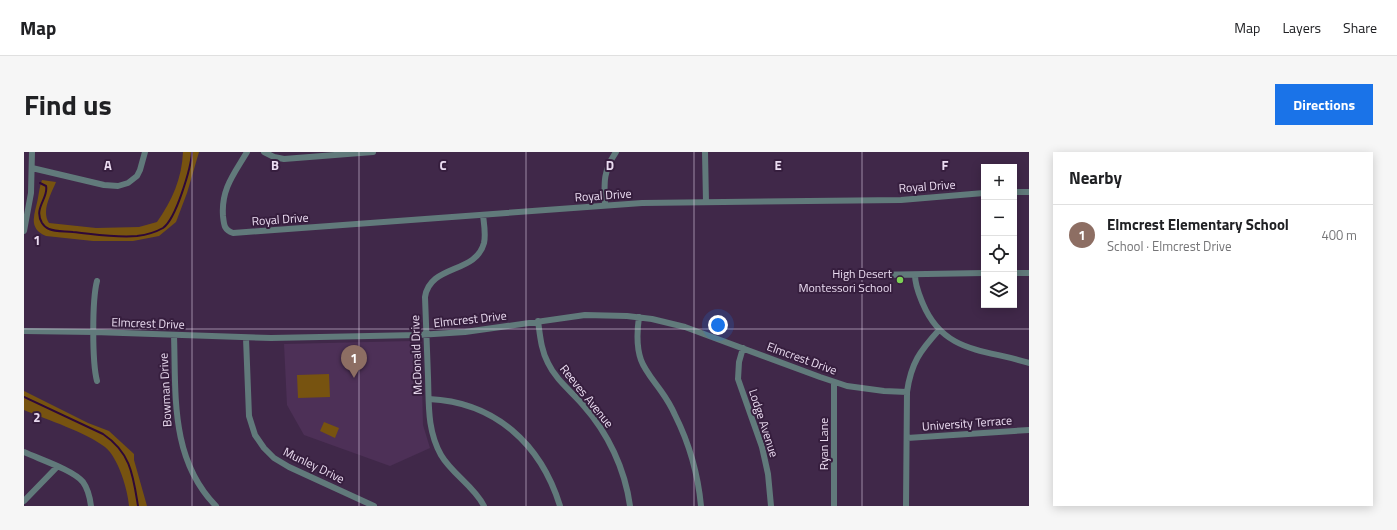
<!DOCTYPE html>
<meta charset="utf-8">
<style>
:root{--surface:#fff;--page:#f6f6f6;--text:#202124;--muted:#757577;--line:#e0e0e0;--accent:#1a73e8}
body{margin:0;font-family:"Titillium Web",sans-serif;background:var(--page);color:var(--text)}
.controls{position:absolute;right:12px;top:12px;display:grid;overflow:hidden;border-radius:0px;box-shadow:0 2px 10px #0003}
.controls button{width:36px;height:36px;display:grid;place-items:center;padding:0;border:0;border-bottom:1px solid var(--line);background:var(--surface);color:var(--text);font:20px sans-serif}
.you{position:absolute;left:694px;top:173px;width:14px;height:14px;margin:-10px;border:3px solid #fff;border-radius:50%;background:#1a73e8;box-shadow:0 0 0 6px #1a73e833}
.badge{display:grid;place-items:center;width:26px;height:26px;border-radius:50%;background:var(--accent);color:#fff;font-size:13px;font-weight:700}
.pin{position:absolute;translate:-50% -33px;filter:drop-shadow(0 1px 2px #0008)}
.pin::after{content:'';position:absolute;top:21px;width:14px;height:12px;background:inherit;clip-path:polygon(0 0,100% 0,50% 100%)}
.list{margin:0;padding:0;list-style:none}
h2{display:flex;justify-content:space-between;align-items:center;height:52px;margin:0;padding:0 16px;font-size:17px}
h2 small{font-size:13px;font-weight:400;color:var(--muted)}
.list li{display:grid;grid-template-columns:26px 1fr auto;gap:12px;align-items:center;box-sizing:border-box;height:60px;padding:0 16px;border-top:1px solid var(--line)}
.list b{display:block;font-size:15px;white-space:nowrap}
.list p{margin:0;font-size:13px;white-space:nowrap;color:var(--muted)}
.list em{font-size:13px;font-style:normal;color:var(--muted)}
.icon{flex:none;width:22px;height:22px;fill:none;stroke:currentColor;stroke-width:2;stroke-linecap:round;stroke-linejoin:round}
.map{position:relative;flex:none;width:1005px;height:354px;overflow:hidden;border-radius:0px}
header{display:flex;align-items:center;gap:24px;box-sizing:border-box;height:56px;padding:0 20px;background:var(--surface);border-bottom:1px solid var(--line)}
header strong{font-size:19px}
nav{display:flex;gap:22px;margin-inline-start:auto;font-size:14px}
.intro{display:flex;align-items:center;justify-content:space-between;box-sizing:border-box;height:96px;padding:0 24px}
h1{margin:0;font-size:28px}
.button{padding:10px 18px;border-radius:0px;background:var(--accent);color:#fff;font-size:14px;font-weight:700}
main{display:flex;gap:24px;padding:0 24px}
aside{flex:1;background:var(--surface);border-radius:0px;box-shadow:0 2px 10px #0003}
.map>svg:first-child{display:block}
</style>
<header>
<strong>Map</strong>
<nav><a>Map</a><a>Layers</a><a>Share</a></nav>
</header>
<div class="intro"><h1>Find us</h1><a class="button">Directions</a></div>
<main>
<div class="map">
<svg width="1005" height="354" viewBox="0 0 1005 354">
<rect width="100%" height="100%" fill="#402849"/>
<!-- built -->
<path fill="#4d3057" d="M 388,189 L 394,190 L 397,195 L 399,273 L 406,296 L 366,314 L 280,283 L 263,253 L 260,192 Z"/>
<!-- green -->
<path fill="#775310" d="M 159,0 L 175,0 L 163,41 L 152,70 L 135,84 L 109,89 L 69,89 L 22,84 C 3,76 11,62 14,46 C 15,40 16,33 18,28 L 32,30 C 27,42 17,59 25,71 L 72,76 L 115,75 L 133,70 C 148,49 158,26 159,0 Z
M 305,222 L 306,245 L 274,246 L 273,223 Z
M 0,239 L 64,271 L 85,279 L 110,302 L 110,308 L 123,354 L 105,354 C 104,338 94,305 81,295 C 61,280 24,268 0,258 Z
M 300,270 L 315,276 L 311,286 L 296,279 Z"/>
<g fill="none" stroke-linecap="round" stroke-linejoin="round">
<!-- stream -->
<path stroke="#2e0839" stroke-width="2" d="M 16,31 L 22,34 C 25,46 9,56 18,71 C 20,74 22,76 25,77 C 32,80 41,79 49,80 C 70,82 91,86 113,84 C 121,83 132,80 139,76 C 152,67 167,16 168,0
M 0,245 L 79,282 C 107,301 109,323 114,354"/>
<!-- minor -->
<path stroke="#617a7b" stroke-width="6" d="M 223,0 C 210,22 197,37 199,64 C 200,73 200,78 209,81 L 618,51 L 877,48 L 960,41
M 240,0 L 250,5 L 260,7 L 349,0
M 681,0 L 682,50
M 8,16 L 80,33 L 94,34 L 104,31 L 113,24 L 116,18 L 121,0
M 990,40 L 1005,40
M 581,53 C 580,31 579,19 592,0
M 459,63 C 460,72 462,82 460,91 C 452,122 406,112 401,145 C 402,172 403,199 404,225 C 405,252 403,278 417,303 C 428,322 450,334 460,354
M 0,79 L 7,41 L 8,0
M 990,121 L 1005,121
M 845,123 L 960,121
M 891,123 C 891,134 895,142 899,152 C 920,202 962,197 1005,211
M 73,129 C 68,148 68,210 73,229
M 615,165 C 613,179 612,194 617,208 C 621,219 630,229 637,239 C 642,246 647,254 651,263 C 665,291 674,322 677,354
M 514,169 C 516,183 517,198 524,211 C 532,228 547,239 559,253 C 584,281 601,317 606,354
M 0,179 L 70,180 L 247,186 L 394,183 L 441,180 L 561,163 L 603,164 L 628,167 L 661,175 L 796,225 L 823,234 L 860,239 L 883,240
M 150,183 C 152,243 146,307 192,354
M 222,186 L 225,264 L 231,283 L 240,296 L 250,306 L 265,315 L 350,354
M 719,196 L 715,210 L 714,227 L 738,295 L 744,322 L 747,354
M 810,230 L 810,354
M 405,247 C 471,250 517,292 536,354
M 883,286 L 1005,278
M 0,300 C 15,307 49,318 59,330 C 64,337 66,346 67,354
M 0,349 L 33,315
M 882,354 L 883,240 C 887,211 896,199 915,178"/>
</g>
<!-- grid -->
<path fill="none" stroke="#ebdcf1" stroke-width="1" stroke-opacity="0.55" d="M 168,0 L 168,354M 335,0 L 335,354M 502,0 L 502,354M 670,0 L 670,354M 838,0 L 838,354M 0,177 L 1005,177"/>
<!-- markers -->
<circle fill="#7cd155" stroke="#361e3e" stroke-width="1.5" cx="876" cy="128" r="4"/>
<g text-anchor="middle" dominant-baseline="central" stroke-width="4" stroke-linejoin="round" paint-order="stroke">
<!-- street labels -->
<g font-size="12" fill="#ebdcf1" stroke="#361e3e">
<text transform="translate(903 34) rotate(-4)">Royal Drive</text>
<text transform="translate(579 43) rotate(-4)">Royal Drive</text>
<text transform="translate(256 67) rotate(-4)">Royal Drive</text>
<text transform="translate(446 167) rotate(-6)">Elmcrest Drive</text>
<text transform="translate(124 171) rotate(2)">Elmcrest Drive</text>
<text transform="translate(392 203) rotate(-92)">McDonald Drive</text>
<text transform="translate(778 206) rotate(20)">Elmcrest Drive</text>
<text transform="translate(141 238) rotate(-93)">Bowman Drive</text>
<text transform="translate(563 244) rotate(51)">Reeves Avenue</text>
<text transform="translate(740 271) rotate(72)">Lodge Avenue</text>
<text transform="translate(943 271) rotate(-4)">University Terrace</text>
<text transform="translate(799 292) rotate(-90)">Ryan Lane</text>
<text transform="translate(290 313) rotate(26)">Munley Drive</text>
</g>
<!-- poi labels -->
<g font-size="12" fill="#ebdcf1" stroke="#361e3e" text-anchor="end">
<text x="868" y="121">High Desert<tspan x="868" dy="14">Montessori School</tspan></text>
</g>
</g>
<g font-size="13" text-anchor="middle" font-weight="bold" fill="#ebdcf1" stroke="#361e3e" stroke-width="4" stroke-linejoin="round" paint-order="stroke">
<text x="84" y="18">A</text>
<text x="251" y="18">B</text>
<text x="419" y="18">C</text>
<text x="586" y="18">D</text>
<text x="754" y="18">E</text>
<text x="921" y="18">F</text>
<text x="13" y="93">1</text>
<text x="13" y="270">2</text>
</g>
</svg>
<div class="controls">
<button>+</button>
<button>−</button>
<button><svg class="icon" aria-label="locate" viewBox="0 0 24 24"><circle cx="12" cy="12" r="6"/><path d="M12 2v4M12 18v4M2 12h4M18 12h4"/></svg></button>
<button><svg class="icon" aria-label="layers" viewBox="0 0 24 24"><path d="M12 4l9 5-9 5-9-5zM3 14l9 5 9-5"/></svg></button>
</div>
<div class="you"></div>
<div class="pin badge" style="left:330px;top:226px;background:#8d6e63">1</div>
</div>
<aside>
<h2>Nearby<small></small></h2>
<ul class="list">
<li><span class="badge" style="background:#8d6e63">1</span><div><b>Elmcrest Elementary School</b><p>School · Elmcrest Drive</p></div><em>400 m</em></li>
</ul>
</aside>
</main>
